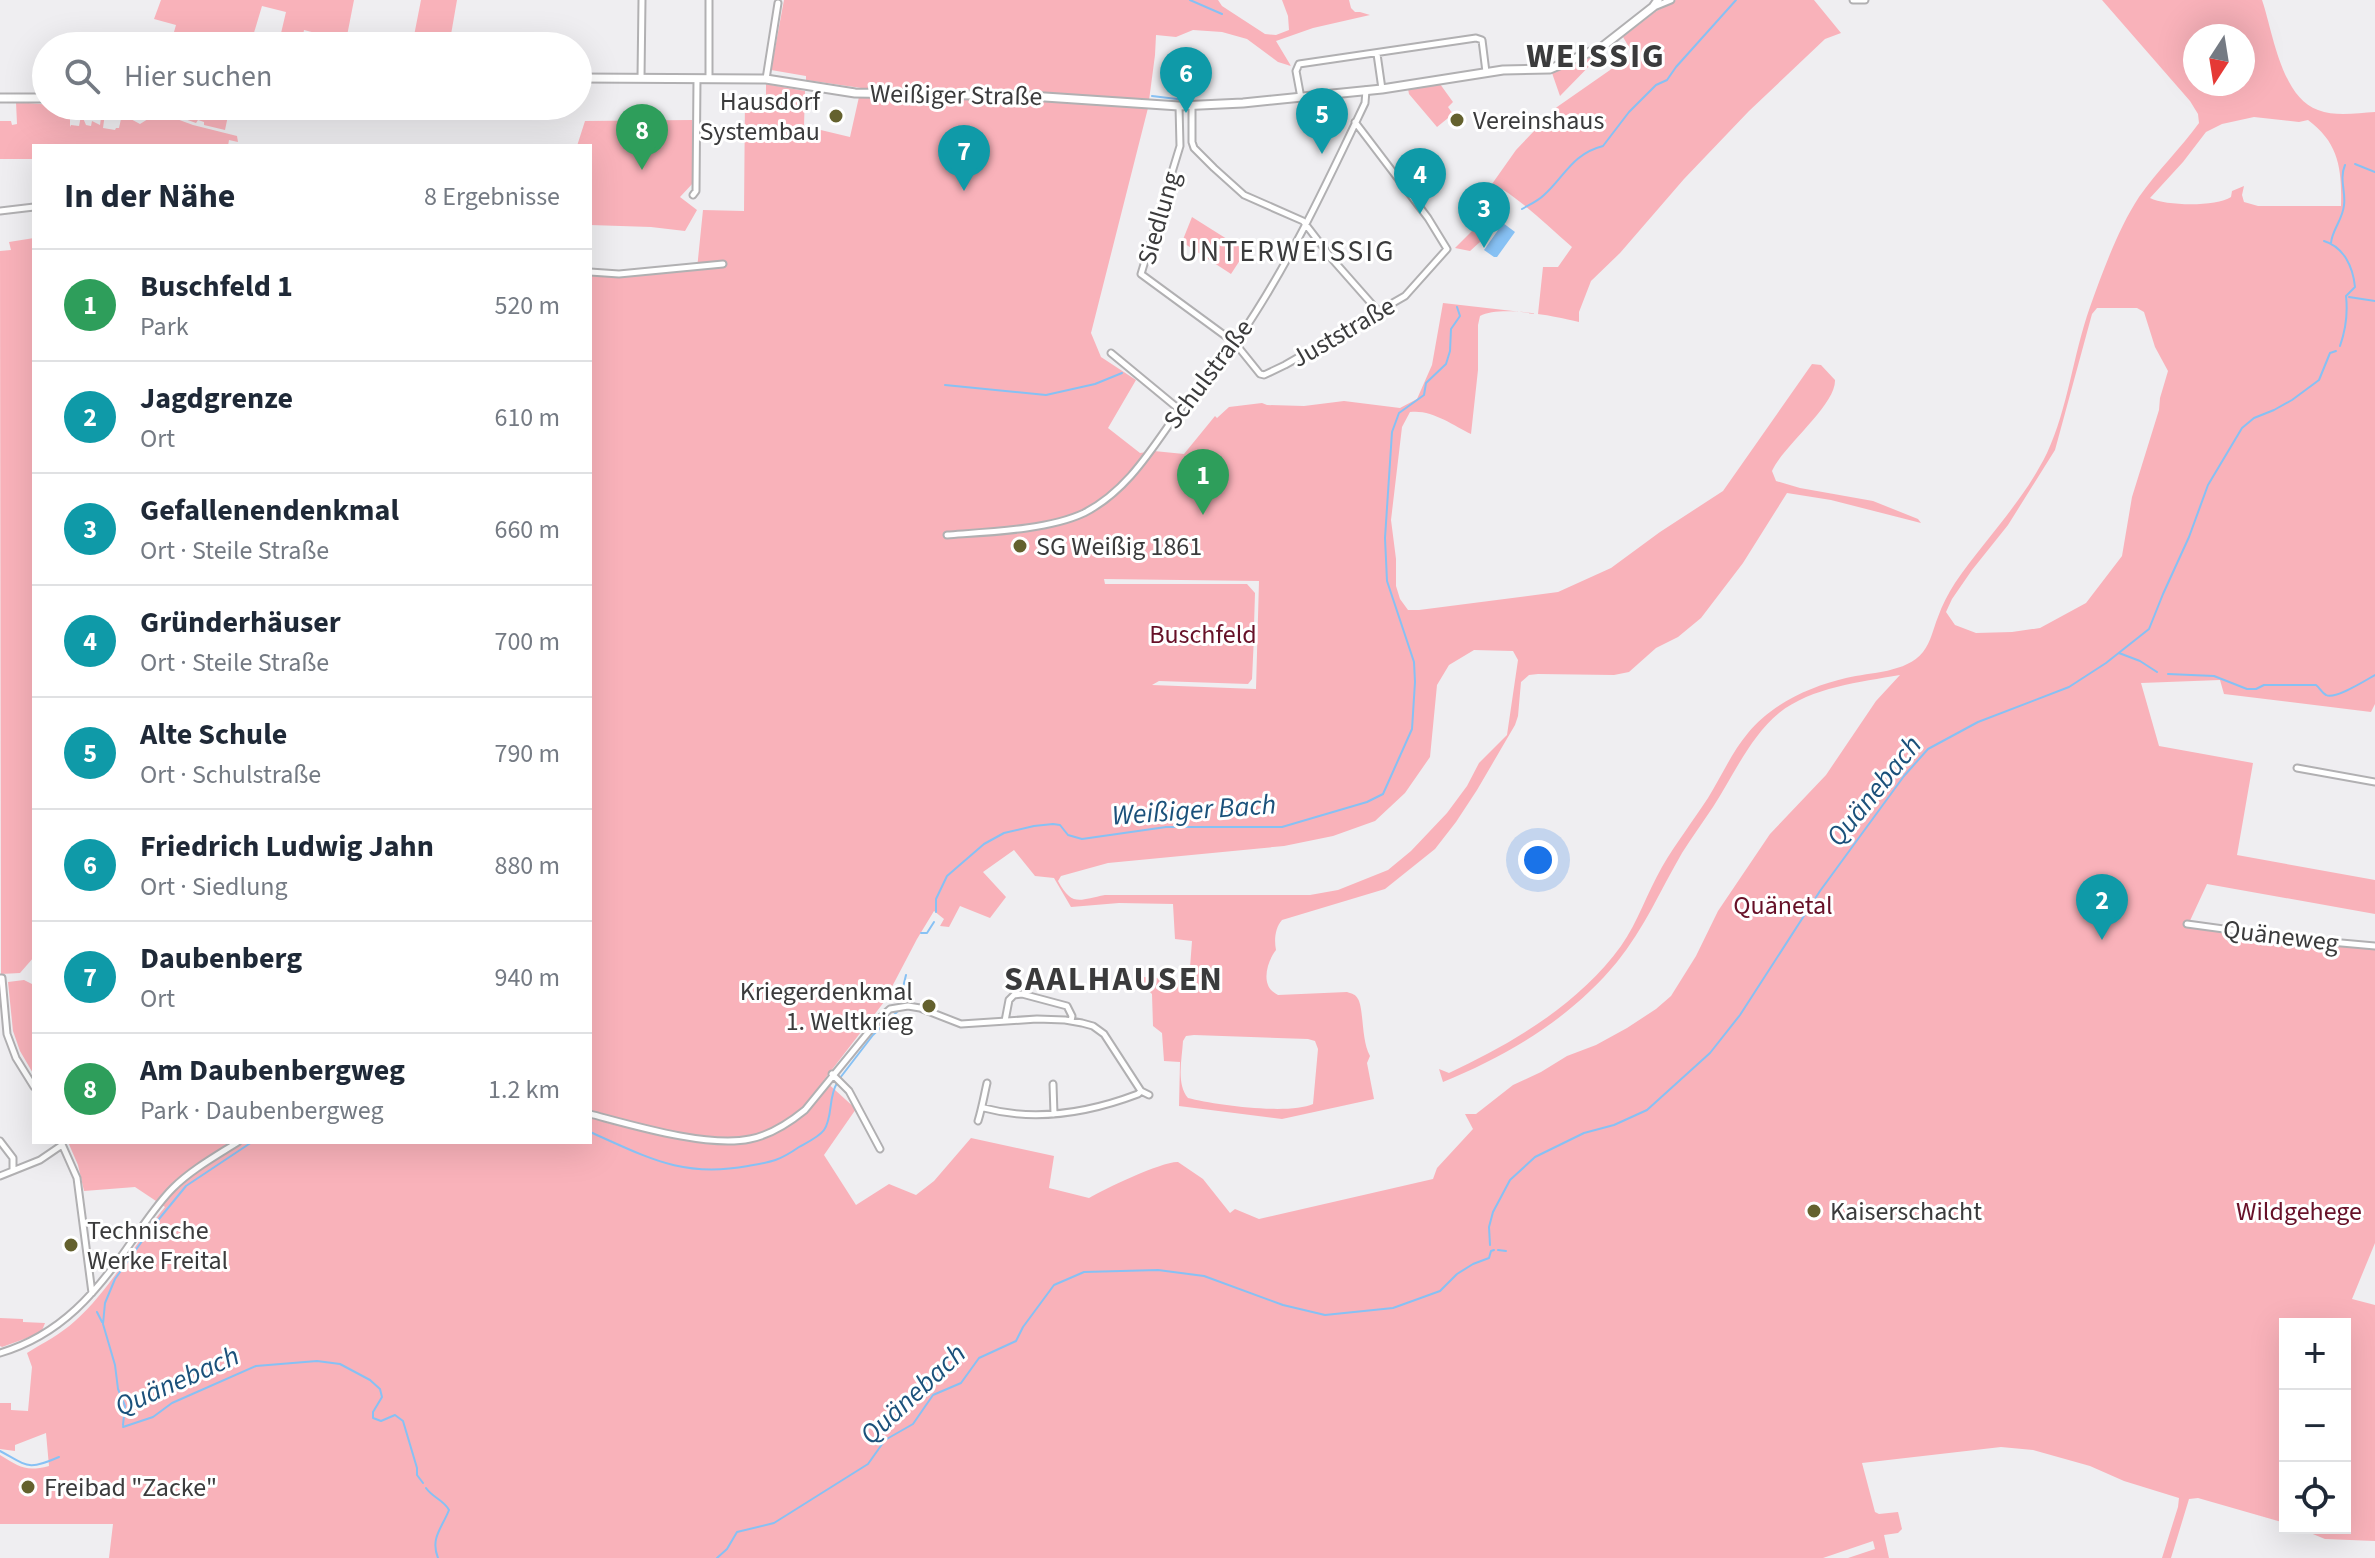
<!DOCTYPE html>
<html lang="de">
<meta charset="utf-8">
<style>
:root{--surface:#fff;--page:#f6f6f7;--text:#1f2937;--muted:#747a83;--line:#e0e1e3;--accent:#b45309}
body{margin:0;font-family:"Source Sans 3",sans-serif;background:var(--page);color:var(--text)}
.controls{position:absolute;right:24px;bottom:24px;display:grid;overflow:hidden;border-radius:0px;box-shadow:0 8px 32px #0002}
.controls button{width:72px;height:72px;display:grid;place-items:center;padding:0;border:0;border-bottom:2px solid var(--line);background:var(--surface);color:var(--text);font:40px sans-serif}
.compass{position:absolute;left:2183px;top:24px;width:72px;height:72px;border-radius:50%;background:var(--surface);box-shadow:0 8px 32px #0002;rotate:192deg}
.you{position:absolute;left:1538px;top:860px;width:28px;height:28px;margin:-20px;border:6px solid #fff;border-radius:50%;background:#1a73e8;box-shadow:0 0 0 12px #1a73e833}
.badge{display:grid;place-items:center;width:52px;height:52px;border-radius:50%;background:var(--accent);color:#fff;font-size:26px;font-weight:700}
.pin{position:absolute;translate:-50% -66px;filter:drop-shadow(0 2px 4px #0008)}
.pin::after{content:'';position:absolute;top:42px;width:28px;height:24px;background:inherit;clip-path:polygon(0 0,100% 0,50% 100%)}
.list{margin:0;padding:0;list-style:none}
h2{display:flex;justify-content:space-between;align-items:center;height:104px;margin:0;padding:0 32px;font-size:34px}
h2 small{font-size:26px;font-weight:400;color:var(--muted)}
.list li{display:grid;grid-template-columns:52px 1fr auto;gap:24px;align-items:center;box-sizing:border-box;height:112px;padding:0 32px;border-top:2px solid var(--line)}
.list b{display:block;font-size:30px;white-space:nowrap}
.list p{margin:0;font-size:26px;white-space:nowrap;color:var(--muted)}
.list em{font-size:26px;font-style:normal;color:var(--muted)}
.icon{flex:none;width:44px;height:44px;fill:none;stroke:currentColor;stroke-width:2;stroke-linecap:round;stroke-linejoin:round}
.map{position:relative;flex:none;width:2375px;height:1558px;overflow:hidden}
.search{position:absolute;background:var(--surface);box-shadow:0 8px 32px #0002;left:32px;top:32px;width:560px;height:88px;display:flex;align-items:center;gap:20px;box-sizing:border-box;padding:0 28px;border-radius:44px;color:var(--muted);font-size:30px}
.panel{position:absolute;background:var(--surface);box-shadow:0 8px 32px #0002;left:32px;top:144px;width:560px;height:1000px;border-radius:0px}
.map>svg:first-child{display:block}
</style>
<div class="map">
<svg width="2375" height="1558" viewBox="0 0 2375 1558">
<rect width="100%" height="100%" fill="#efeef1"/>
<!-- green -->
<path fill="#f9b2ba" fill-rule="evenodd" d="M 161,0 L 354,0 L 345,46 L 321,46 L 323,35 L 304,30 L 301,46 L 278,46 L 286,12 L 262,6 L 250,46 L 170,46 L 176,25 L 154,19 Z
M 421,0 L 457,0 L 449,46 L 412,46 Z
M 784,0 L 1218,0 L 1222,6 L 1265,34 L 1276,35 L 1289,30 L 1288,16 L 1282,0 L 1349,0 L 1351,8 L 1355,12 L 1360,12 L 1370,15 L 1313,28 L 1276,41 L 1291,66 L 1278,62 L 1247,39 L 1222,32 L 1193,30 L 1176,37 L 1156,35 L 1155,55 L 1148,108 L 1091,333 L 1101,357 L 1136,380 L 1108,428 L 1140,453 L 1154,451 L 1184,454 L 1215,416 L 1217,418 L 1229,407 L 1262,403 L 1267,405 L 1304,406 L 1344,401 L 1400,408 L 1417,399 L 1432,365 L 1443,303 L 1538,314 L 1543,267 L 1558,267 L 1572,247 C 1549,227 1527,205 1502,189 L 1495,191 L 1482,228 L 1490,233 L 1470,251 L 1455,248 L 1475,228 L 1484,214 L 1492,184 L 1516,150 L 1557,107 L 1633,54 L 1623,37 L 1655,12 L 1676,0 L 1814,0 L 1841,33 L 1825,39 L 1749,111 L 1684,179 L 1620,253 L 1591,281 L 1579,312 L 1579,322 C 1555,316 1501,305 1480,316 L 1478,325 L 1478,370 L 1471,434 C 1453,425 1431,409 1410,412 L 1402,427 L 1391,520 L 1396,559 L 1396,586 L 1400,599 L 1408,610 L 1419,610 L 1558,592 L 1611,568 L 1660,532 L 1723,491 L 1812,364 L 1821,365 L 1835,380 C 1836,405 1783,446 1772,471 L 1776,481 L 1800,488 L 1873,501 L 1918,519 L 1921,523 L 1831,500 L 1787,493 L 1743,563 L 1701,618 L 1678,637 L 1656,648 L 1629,672 L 1614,675 L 1538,674 L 1529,675 L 1521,682 L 1518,716 L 1515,725 L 1477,790 L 1456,822 L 1435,849 L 1385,889 L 1282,920 C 1275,928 1274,940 1276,950 C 1266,963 1260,987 1278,995 L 1347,992 C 1353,994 1355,994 1358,999 C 1364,1009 1361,1040 1370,1056 L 1367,1063 L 1374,1099 L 1282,1119 L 1179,1106 L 1180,1062 L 1164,1061 L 1162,1033 L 1153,1026 L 1152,994 L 1133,976 L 1189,981 L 1192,941 L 1175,939 L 1173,904 L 1119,903 L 1071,907 L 1054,878 L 1035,876 L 1014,850 L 983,872 L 1006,897 L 990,918 L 960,906 L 949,927 L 940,926 L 944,919 L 934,911 L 917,939 L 884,1002 L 824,1080 L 856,1109 L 824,1155 L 856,1205 L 889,1184 L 916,1195 L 934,1181 L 971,1138 L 1054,1156 L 1049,1188 L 1089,1198 C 1104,1189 1163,1161 1178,1162 L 1203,1179 L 1230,1213 L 1235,1209 L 1259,1219 L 1433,1179 L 1437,1168 L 1473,1129 L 1465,1114 L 1476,1114 L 1513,1085 L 1541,1072 L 1567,1056 L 1596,1045 L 1627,1028 L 1656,1009 L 1671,996 L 1696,956 L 1718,911 L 1770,834 L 1826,775 L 1876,701 L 1900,675 C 1860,682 1812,687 1779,713 C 1750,737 1733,776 1713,807 C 1703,822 1692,837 1682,853 C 1661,889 1644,929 1617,962 C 1571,1018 1509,1055 1443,1082 L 1439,1069 L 1449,1073 C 1513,1043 1578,1005 1621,946 C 1638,922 1647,893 1662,867 C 1676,843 1693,821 1708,798 C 1721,777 1732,752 1748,733 C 1771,704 1811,686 1846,678 C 1871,672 1906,673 1923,652 C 1931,642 1933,629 1938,617 C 1942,605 1948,594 1955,583 C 1985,539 2023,502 2047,453 C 2068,408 2073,355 2090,307 C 2103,271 2118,229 2139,197 C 2157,171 2181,148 2199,123 L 2198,114 L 2190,101 L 2102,0 L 2262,0 C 2273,32 2281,97 2318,110 C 2336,117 2357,113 2375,112 L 2375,704 L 2371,712 L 2224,694 L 2220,680 L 2141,683 L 2159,746 L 2253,763 L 2237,855 L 2375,880 L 2375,914 L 2207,884 L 2188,925 L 2317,944 L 2375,949 L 2375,1243 L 2352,1299 L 2375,1305 L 2375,1541 L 2325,1539 L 2298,1528 L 2345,1528 L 2345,1324 L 2285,1324 L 2285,1523 L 2198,1498 L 2189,1499 L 2171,1558 L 2162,1558 L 2178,1507 L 2179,1498 L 2124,1481 L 2090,1466 L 2033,1450 L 2001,1447 L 1862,1463 L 1875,1512 L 1879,1514 L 1898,1512 L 1902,1529 L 1898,1533 L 1884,1535 L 1889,1558 L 1848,1558 L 1875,1549 L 1873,1541 L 1823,1558 L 109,1558 L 113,1524 L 0,1524 L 0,1455 C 20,1467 25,1472 49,1466 L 46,1433 L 15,1445 L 15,1451 L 0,1449 L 0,1403 L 11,1403 L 11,1410 L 28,1411 L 32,1367 L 27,1353 C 43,1343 61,1334 75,1321 C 109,1291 135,1243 165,1207 L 135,1187 L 84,1191 L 78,1165 L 68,1142 L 590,1142 L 590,276 L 619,277 L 697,269 L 703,210 L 744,211 L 745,97 L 766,98 L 766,84 L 805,91 L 804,126 L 850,137 L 861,88 L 806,80 L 806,76 L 771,70 ZM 2195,36 L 2243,36 L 2243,84 L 2195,84 ZM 2254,117 L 2299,122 L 2308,120 C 2339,143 2342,169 2341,206 L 2258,206 L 2244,202 L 2242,195 L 2244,186 L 2232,191 L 2231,197 C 2216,207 2166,206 2150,198 L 2183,162 L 2206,132 L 2222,124 ZM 2097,308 L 2137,308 L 2144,312 L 2155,347 L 2168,371 L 2160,398 L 2159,410 L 2132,497 L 2122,556 L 2086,603 L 2040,628 L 2012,632 L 1976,633 L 1955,625 L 1946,612 L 1952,599 L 1972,570 L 2008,525 L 2055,450 L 2092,314 ZM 1104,579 L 1259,581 L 1256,689 L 1152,685 L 1159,681 L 1248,684 L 1252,679 L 1254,636 L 1252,628 L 1254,626 L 1255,593 L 1247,584 L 1105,584 ZM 1474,650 L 1513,651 L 1518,660 L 1507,735 L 1479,763 L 1467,786 L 1447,813 L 1411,851 L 1388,870 L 1338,890 L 1310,895 L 1105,895 C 1079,900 1072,907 1058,881 L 1061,876 L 1108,863 L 1284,846 L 1333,836 L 1375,821 L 1405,793 L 1430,757 L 1437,685 L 1449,665 ZM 1194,1035 L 1308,1039 L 1315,1041 L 1318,1049 L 1313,1104 C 1289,1115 1214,1105 1188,1098 C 1176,1084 1182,1059 1183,1041 L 1186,1036 Z
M 1601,51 L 1603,52 L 1560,96 L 1552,73 Z
M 1440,84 L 1453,102 L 1448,107 L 1453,114 L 1437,127 L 1409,94 L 1408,89 Z
M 16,102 L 65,106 L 63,118 L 70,119 L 70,127 L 71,125 L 79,126 L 82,111 L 70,109 L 71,106 L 85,106 L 83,118 L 86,125 L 91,126 L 92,121 L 100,125 L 101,118 L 98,117 L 99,110 L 89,106 L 106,106 L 103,128 L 115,130 L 116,128 L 119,128 L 121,119 L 109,120 L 110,106 L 142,106 L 128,108 L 127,117 L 140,124 L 148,119 L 149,111 L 155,111 L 193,125 L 237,136 L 238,142 L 229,140 L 228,146 L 34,146 L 34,159 L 0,159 L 0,121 L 11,121 L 12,125 L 17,124 Z
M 153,106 L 166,106 L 175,111 L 176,107 L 169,106 L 184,106 L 186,116 L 208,113 L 211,109 L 205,108 L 206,106 L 230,106 L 225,130 L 204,125 L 204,122 L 198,120 L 196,123 L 154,108 Z
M 692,120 L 692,139 L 695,142 L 694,182 L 680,197 L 697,210 L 685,231 L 651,227 L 590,225 L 590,146 L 577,146 L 585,121 Z
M 1192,217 L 1246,251 L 1231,274 L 1182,242 Z
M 34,238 L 34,957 L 20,973 L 1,974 L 0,251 L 11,250 L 9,242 Z
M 24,980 L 34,985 L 34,1075 L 20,1051 L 13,1031 L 8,982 Z
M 0,1318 L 23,1319 L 23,1322 L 45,1323 L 41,1333 L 2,1347 L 0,1346 Z"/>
<!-- water -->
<path fill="#87c1f4" d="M 1503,223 L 1515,232 L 1497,257 L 1494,257 L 1484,250 Z"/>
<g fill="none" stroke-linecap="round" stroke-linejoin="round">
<!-- stream -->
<path stroke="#87c1f4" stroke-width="2" d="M 1190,0 L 1222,14
M 1152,96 L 1185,100
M 2355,164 L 2375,172
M 1522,209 C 1529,205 1538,201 1544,195 C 1565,176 1572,154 1603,146 L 1629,112 L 1656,85 L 1667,80 L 1676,67 L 1736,0
M 2324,241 C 2344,247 2353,267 2355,287 L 2346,296 C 2348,314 2346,329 2340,346
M 2331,243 C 2332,230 2343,219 2344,205 C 2346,192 2339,179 2345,165
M 2349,297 L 2375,301
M 945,385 L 1046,395 L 1095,384 L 1122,373
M 2119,653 L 2140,661 L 2157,672
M 2168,674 L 2214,676 L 2247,689 L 2256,689 L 2264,685 L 2316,685 C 2320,688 2322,693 2326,695 C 2335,700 2366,680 2375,675
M 936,912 L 936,899 L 947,876 L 984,844 L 1004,833 L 1034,826 L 1053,824 L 1060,825 L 1068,835 L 1082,839 L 1166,827 L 1282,827 L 1367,802 L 1383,794 L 1412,729 L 1415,682 L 1414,662 L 1387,581 L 1385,538 L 1392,432 L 1399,413 L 1424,395 L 1426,383 L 1446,364 L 1450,351 L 1451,329 L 1460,316 L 1457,307
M 921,933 L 927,933 L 934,922
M 899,1004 L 906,975
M 840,1078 L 873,1035 L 898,1011
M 590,1132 C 649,1158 682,1178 748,1166 C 771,1162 779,1161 799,1147 C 806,1143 819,1137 824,1130 C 833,1117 828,1098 837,1083
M 150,1230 L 186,1186 L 252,1142
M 1490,1245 L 1489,1227 L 1493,1212 L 1510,1180 L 1535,1157 L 1584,1133 L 1614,1125 L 1647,1110 L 1710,1053 L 1740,1015 L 1820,891 L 1904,776 L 1928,749 L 1978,722 L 2069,687 L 2106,663 L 2149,629 L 2163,594 L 2189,537 L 2208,485 L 2242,428 L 2254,418 L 2274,410 L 2292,400 L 2319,380 L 2330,353 L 2336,351
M 1498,1250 L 1506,1251
M 97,1312 L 102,1322
M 123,1425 L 125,1406 L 118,1389 L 115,1365 L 103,1324 L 105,1303 L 115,1279 L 145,1237
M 123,1427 L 153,1417 L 172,1403 L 256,1366 L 317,1361 L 340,1364 L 370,1380 L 380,1389 L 382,1397 L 373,1412 L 373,1418 L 381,1421 L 395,1415 L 403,1421 L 417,1468 L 417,1475 L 423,1483
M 0,1451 C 28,1466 27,1471 59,1457
M 426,1488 C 433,1498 444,1500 449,1510 C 442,1528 430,1538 438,1558
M 717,1558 L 727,1549 L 737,1532 L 774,1523 L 868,1464 L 885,1440 L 913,1424 L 933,1395 L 961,1383 L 979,1358 L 1016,1341 L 1023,1327 L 1054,1285 L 1084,1272 L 1158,1270 L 1204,1276 L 1283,1305 L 1325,1315 L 1393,1308 L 1440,1291 L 1457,1274 L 1473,1264 L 1489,1258 L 1491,1251 L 1494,1250"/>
<defs>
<path id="street" d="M 709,0 L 709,78
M 1853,0 L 1865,0
M 1654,7 L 1671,0
M 1377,54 L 1382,89
M 641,78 L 642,0
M 766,79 L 778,3
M 1301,98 L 1296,71 L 1299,64 L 1476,38 L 1482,40 L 1486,72
M 1179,106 L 1180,146 L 1141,274 L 1235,343 L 1260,374 L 1264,375 L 1285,365 L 1405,296 L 1447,249 L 1428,218 L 1355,122
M 1192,106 L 1192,142
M 1192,142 L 1194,148 L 1214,168 L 1244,195 L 1303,221 L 1333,260 L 1378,311
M 693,195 L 696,191 L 697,79
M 0,211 L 34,207
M 590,272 L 619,274 L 723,264
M 1111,353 L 1180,410
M 947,535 C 987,532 1048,530 1084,513 C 1127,491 1151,450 1178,412 C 1196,388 1219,367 1236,342 C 1288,267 1326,185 1365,103 L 1366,90
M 2297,768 L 2375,782
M 2187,924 L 2297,939 L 2375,946
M 0,978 L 2,978 L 7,1034 L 16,1058 L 34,1087
M 1005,1021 L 1009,1000 L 1014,995 L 1022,994 L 1067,1006 L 1072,1016 L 1071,1021
M 832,1074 L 849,1091 L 880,1149
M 1053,1084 L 1054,1114
M 984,1108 C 1036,1122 1088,1113 1138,1094 L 1141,1091
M 590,1114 C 632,1125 708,1148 750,1139 C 771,1135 789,1123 805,1110 L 881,1017 L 890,1009 L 908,1006 L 920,1008 L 961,1024 L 1037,1019 L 1065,1020 L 1082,1023 L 1093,1026 L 1104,1034 L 1141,1091 L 1149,1095
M 978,1121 C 982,1108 984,1096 987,1083
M 0,1141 L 13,1158 L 13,1170
M 61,1142 L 77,1178 L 92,1293
M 0,1176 L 40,1160 L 62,1145
M 0,1353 C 61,1335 97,1292 132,1241 C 145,1223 157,1204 173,1188 C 191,1170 216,1156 238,1142"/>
<path id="secondary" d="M 578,78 L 766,79 L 855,93 L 1030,96 L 1179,106 L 1243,103 L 1382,89 L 1503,70 L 1550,69 L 1602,47 L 1653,7 L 1658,0
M 0,98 L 46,98"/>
</defs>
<!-- street casing -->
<use href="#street" stroke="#b1b0b2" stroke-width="9"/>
<!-- secondary casing -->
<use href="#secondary" stroke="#b1b0b2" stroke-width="11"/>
<!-- street -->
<use href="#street" stroke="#fff" stroke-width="5"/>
<!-- secondary -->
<use href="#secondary" stroke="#fff" stroke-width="7"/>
</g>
<!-- markers -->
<g fill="#64612e" stroke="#fff" stroke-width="3">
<circle cx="836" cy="116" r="8"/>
<circle cx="1457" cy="120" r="8"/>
<circle cx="1020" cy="546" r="8"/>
<circle cx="929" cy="1006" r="8"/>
<circle cx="1814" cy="1211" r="8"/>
<circle cx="71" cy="1245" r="8"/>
<circle cx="28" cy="1487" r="8"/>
</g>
<g text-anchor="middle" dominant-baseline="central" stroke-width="6" stroke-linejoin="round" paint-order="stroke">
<!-- street labels -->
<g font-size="26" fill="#3b3b3c" stroke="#fff">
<text transform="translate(956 95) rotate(1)">Weißiger Straße</text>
<text transform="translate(1159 218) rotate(-74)">Siedlung</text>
<text transform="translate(1343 332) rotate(-30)">Juststraße</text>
<text transform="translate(1208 374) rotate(-53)">Schulstraße</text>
<text transform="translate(2281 936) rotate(7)">Quäneweg</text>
</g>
<!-- poi labels -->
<g font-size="26" fill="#3b3b3c" stroke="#fff" text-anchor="start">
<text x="820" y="101" text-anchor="end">Hausdorf<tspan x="820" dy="30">Systembau</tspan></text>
<text x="1473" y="120">Vereinshaus</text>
<text x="1036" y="546">SG Weißig 1861</text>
<text x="913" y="991" text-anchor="end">Kriegerdenkmal<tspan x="913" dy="30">1. Weltkrieg</tspan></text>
<text x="1830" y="1211">Kaiserschacht</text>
<text x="87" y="1230">Technische<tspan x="87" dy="30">Werke Freital</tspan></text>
<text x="44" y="1487">Freibad "Zacke"</text>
</g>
<!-- park labels -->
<g font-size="26" fill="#671128" stroke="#fff">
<text x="1203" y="634">Buschfeld</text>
<text x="1783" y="905">Quänetal</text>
<text x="2299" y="1211">Wildgehege</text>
</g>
<!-- water labels -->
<g font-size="28" font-style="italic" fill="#1b517b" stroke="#fff">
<text transform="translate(1874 791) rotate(-51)">Quänebach</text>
<text transform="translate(1194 810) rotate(-4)">Weißiger Bach</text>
<text transform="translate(177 1381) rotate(-24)">Quänebach</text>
<text transform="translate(913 1394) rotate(-43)">Quänebach</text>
</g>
<!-- quarter labels -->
<g font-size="30" letter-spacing="2" fill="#3b3b3c" stroke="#fff">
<text x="1287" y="251">UNTERWEISSIG</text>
</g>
<!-- district labels -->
<g font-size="34" font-weight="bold" letter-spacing="2" fill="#3b3b3c" stroke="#fff">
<text x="1596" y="56">WEISSIG</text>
<text x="1114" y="979">SAALHAUSEN</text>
</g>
</g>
</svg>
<div class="controls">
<button>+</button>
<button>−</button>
<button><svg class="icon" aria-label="locate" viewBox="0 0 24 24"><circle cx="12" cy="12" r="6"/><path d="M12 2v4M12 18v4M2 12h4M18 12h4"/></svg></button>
</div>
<svg class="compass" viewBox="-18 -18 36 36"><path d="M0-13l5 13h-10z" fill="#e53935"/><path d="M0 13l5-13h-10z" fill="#747a83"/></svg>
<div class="you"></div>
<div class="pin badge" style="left:1203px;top:515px;background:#2e9e5b">1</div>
<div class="pin badge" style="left:2102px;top:940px;background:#0f9aa8">2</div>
<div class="pin badge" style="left:1484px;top:248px;background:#0f9aa8">3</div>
<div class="pin badge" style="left:1420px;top:214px;background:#0f9aa8">4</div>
<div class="pin badge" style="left:1322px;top:154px;background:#0f9aa8">5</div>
<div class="pin badge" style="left:1186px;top:113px;background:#0f9aa8">6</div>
<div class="pin badge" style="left:964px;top:191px;background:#0f9aa8">7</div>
<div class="pin badge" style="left:642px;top:170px;background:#2e9e5b">8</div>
<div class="search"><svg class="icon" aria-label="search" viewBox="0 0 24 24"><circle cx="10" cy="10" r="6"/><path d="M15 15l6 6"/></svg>Hier suchen</div>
<section class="panel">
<h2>In der Nähe<small>8 Ergebnisse</small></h2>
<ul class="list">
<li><span class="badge" style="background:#2e9e5b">1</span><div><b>Buschfeld 1</b><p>Park</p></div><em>520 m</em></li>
<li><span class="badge" style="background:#0f9aa8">2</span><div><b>Jagdgrenze</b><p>Ort</p></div><em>610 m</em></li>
<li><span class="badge" style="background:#0f9aa8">3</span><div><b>Gefallenendenkmal</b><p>Ort · Steile Straße</p></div><em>660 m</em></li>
<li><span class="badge" style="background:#0f9aa8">4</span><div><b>Gründerhäuser</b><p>Ort · Steile Straße</p></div><em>700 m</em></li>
<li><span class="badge" style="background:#0f9aa8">5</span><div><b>Alte Schule</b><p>Ort · Schulstraße</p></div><em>790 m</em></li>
<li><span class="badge" style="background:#0f9aa8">6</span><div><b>Friedrich Ludwig Jahn</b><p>Ort · Siedlung</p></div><em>880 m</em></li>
<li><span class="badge" style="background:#0f9aa8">7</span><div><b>Daubenberg</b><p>Ort</p></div><em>940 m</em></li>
<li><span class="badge" style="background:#2e9e5b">8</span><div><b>Am Daubenbergweg</b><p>Park · Daubenbergweg</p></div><em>1.2 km</em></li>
</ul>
</section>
</div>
